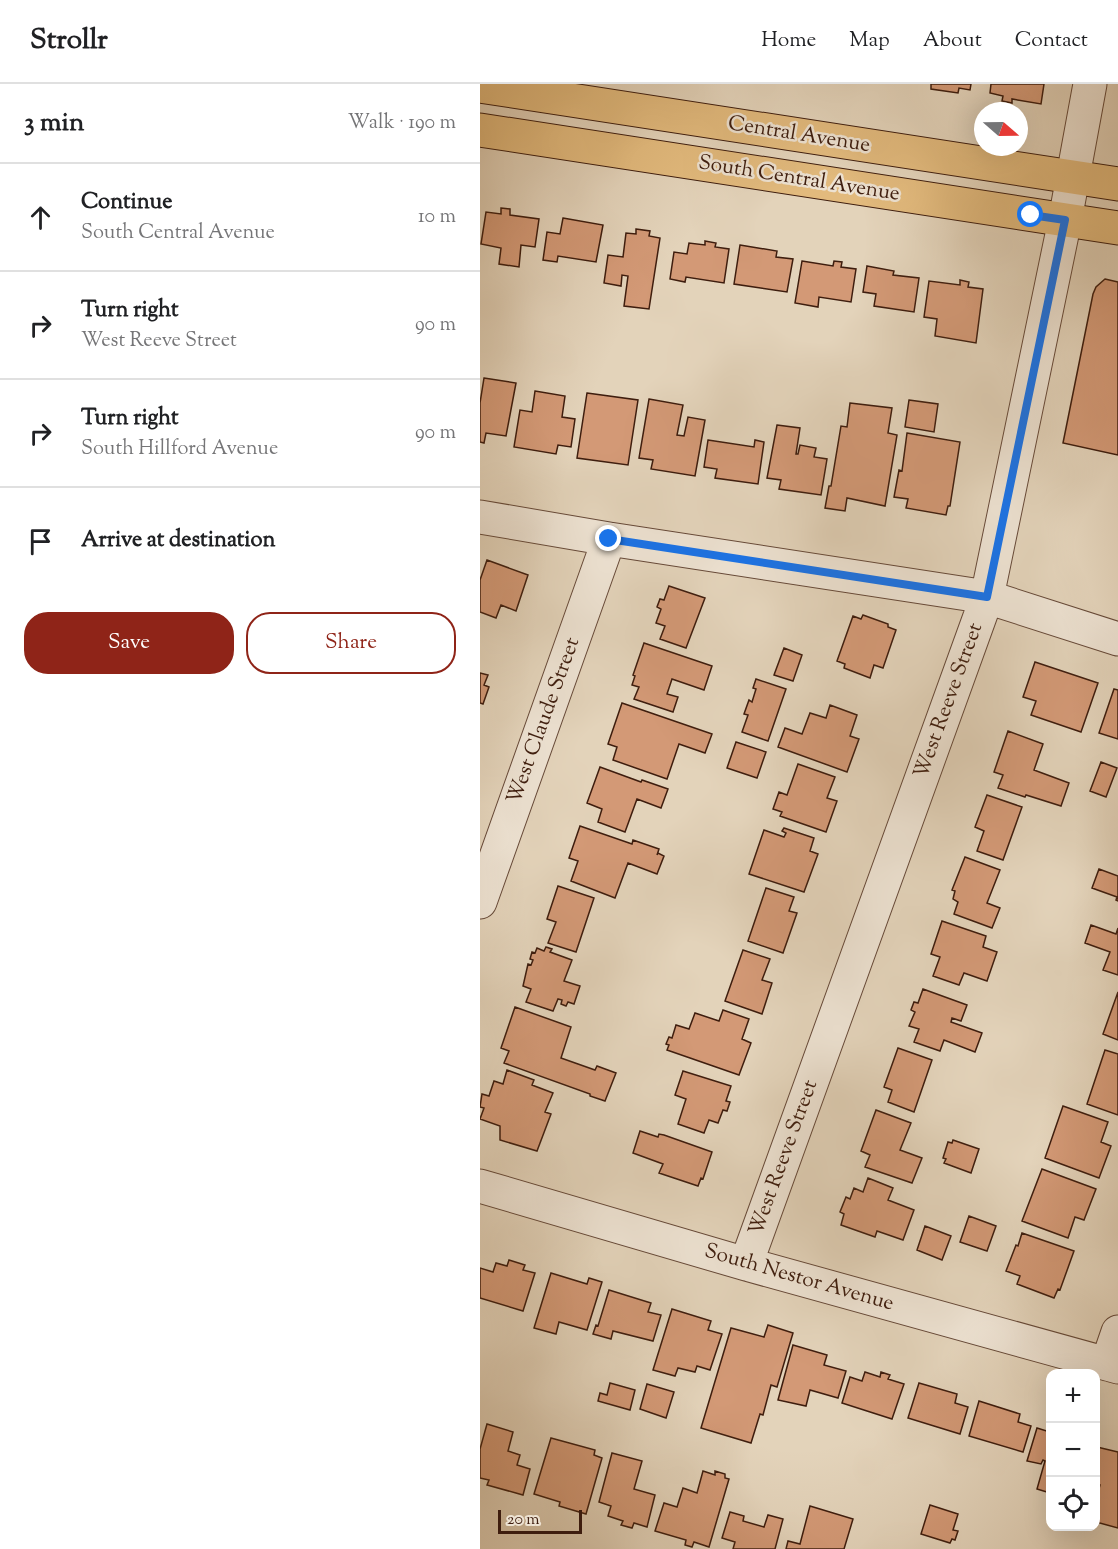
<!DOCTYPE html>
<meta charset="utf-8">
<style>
:root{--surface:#fff;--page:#f6f6f6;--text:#202124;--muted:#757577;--line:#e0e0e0;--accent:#8f2418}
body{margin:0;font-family:"Sorts Mill Goudy",serif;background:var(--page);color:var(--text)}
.controls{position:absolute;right:18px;bottom:18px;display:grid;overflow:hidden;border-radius:12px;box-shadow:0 6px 24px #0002}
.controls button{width:54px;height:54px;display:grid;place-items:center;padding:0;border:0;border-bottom:2px solid var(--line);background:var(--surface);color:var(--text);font:30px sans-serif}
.compass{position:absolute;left:494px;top:18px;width:54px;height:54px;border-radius:50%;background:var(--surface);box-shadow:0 6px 24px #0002;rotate:110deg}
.scale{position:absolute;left:18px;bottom:15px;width:84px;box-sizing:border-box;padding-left:6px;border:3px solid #3e1d0e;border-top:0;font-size:16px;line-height:21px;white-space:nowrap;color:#3e1d0e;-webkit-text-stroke:4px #ede2d2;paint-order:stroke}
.stop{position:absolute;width:18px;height:18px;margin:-14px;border:4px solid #1a73e8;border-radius:50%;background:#fff}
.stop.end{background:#1a73e8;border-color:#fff;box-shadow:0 2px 6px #0008}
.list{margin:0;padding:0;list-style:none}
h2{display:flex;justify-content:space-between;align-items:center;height:78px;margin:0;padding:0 24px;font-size:26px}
h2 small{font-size:20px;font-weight:400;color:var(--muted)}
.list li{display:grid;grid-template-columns:39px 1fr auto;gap:18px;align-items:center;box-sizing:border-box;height:108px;padding:0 24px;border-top:2px solid var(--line)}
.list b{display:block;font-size:22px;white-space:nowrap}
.list p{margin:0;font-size:20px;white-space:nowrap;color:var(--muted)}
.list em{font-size:20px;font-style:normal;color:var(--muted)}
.actions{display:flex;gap:12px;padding:18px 24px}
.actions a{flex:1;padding:14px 0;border:2px solid var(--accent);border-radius:24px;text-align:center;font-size:21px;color:var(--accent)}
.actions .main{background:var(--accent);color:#fff}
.icon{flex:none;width:33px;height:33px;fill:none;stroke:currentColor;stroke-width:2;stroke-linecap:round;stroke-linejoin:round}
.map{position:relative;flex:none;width:638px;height:1465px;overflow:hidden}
header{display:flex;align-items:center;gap:36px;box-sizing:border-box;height:84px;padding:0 30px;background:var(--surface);border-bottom:2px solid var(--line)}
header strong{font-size:28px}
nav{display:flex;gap:33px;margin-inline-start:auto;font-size:21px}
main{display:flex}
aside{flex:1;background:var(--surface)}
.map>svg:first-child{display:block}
</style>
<header>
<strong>Strollr</strong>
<nav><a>Home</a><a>Map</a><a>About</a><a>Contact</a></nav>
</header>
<main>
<aside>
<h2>3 min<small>Walk · 190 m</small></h2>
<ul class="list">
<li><svg class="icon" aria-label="ahead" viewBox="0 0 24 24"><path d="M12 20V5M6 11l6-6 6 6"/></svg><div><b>Continue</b><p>South Central Avenue</p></div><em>10 m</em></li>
<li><svg class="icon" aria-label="right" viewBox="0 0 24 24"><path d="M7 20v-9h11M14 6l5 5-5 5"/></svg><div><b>Turn right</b><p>West Reeve Street</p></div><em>90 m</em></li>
<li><svg class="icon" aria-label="right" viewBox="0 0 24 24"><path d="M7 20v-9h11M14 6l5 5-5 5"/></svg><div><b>Turn right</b><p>South Hillford Avenue</p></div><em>90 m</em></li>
<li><svg class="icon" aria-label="arrive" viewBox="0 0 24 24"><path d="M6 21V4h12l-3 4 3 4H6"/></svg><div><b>Arrive at destination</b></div></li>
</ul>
<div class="actions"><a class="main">Save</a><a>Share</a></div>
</aside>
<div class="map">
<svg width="638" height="1465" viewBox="0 0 638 1465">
<rect width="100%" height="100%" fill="#e3d3ba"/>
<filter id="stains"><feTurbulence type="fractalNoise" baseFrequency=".00333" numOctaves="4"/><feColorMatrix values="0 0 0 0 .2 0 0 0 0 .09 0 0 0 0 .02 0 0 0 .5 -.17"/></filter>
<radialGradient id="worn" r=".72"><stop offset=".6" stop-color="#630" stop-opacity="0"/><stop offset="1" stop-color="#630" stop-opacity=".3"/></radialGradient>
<!-- building -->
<path fill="#d39976" stroke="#3e1d0e" stroke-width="1.5" d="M 451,0 L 491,0 L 490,6 L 479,4 L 478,9 L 451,5 Z
M 511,0 L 564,0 L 561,20 L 532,15 L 532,19 L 522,17 L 523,12 L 510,9 Z
M 21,124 L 30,125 L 30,131 L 59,135 L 55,163 L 41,161 L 39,183 L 19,180 L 21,164 L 1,160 L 6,128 L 21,130 Z
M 83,134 L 123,141 L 116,178 L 78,172 L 77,178 L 63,176 L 67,148 L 80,150 Z
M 156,145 L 170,147 L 169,152 L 180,154 L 169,225 L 144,222 L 148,192 L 142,191 L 141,202 L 124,199 L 128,171 L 143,173 L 146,149 L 156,150 Z
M 225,157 L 236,159 L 235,163 L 249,165 L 244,199 L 206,193 L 205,198 L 190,195 L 194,168 L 207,170 L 209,159 L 225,161 Z
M 260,161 L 297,167 L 296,173 L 313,175 L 307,208 L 254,200 Z
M 322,177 L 353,182 L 354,177 L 362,178 L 361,183 L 376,185 L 371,218 L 339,213 L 338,223 L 315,219 Z
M 387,182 L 414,187 L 413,191 L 439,194 L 434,228 L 394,222 L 396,210 L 383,208 Z
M 625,195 L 638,198 L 638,371 L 583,359 L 613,210 L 616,203 Z
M 480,196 L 489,198 L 488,203 L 503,205 L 496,259 L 455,252 L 457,235 L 444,233 L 449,197 L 480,201 Z
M 4,294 L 36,299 L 26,352 L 6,349 L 4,359 L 0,358 L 0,319 Z
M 55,307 L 85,312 L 82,333 L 95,335 L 91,363 L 78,361 L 76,370 L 34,363 L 40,326 L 52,328 Z
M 107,309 L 158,316 L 148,381 L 97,374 Z
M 169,315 L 203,321 L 197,351 L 204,352 L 208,333 L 225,336 L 215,392 L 171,385 L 173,376 L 159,374 Z
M 429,316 L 458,320 L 454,348 L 425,343 Z
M 370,319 L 412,324 L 408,349 L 417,351 L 405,422 L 367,414 L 365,427 L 345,424 L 349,402 L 351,402 L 361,342 L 367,343 Z
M 297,341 L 320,344 L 316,370 L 318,370 L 320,361 L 336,364 L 334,373 L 347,375 L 341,411 L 299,405 L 301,396 L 287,394 Z
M 427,349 L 480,358 L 470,422 L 468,422 L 466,431 L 426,424 L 428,415 L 414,413 L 419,386 L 422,387 Z
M 228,356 L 274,363 L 275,356 L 284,358 L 278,400 L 235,394 L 237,385 L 224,383 Z
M 7,476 L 48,491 L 36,527 L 21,521 L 16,534 L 0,528 L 0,496 Z
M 189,502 L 225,514 L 206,564 L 180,555 L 185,542 L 176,539 L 181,525 L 177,523 L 180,515 L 184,516 Z
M 383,531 L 408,540 L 408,543 L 416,546 L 403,584 L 394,581 L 390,594 L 364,584 L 365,580 L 357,577 L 373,532 L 381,535 Z
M 164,559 L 232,582 L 224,606 L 192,595 L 187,610 L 198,613 L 193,628 L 154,615 L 159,603 L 152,601 L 155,592 L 153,591 Z
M 304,564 L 322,571 L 313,597 L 294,591 Z
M 555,578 L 618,599 L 601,648 L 551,631 L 556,617 L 543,613 Z
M 0,589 L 8,591 L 4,601 L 9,603 L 3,620 L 0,619 Z
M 276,595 L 306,605 L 288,657 L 262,648 L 268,631 L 264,630 L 269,616 L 272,618 L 276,605 L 273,604 Z
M 634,605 L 638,606 L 638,655 L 619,649 Z
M 142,619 L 232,650 L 225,669 L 199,660 L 187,695 L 133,676 L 137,663 L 128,660 Z
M 350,621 L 377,631 L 370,652 L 379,655 L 367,688 L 298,663 L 305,644 L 322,650 L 330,629 L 346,634 Z
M 528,647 L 563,660 L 554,686 L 589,699 L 581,722 L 546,711 L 545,713 L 518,704 L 523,691 L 514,688 Z
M 256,658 L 286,668 L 277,694 L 247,684 Z
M 621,678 L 637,684 L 626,713 L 610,707 Z
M 318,680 L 355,693 L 347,714 L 357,717 L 346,748 L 300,732 L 302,728 L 293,725 L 299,708 L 307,711 Z
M 120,683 L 161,698 L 162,696 L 188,705 L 181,724 L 157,715 L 145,748 L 118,738 L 122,725 L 107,719 Z
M 507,711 L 542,723 L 523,776 L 497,767 L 504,747 L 495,743 Z
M 100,742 L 152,760 L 153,756 L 179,765 L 177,771 L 178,769 L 184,772 L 177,790 L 148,779 L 135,814 L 91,797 L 98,777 L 89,774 Z
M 304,744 L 334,754 L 330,767 L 338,770 L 324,808 L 269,790 L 284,746 L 304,753 L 306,749 L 302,747 Z
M 485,773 L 520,786 L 507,819 L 520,824 L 512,844 L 474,830 L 478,818 L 473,815 L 475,807 L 472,806 Z
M 619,785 L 638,792 L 638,817 L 636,816 L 637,813 L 612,804 Z
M 78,802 L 114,814 L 96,868 L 68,859 L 76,838 L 67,835 Z
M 286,804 L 314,813 L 309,827 L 317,829 L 303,869 L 268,857 Z
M 462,837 L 506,852 L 503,863 L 517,868 L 507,897 L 484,889 L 479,901 L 453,892 L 460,873 L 451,870 Z
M 611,841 L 636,850 L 638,844 L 638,891 L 623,886 L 630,868 L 605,859 Z
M 66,863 L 72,865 L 70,868 L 92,876 L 84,897 L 100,902 L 94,920 L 88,918 L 86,922 L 81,920 L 82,916 L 78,915 L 73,927 L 46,918 L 51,905 L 43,902 L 48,880 L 51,881 L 53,876 L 50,875 L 52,868 L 55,869 L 57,864 L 64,867 Z
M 263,866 L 290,875 L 282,896 L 292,899 L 282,930 L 245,917 Z
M 443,905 L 487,921 L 481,937 L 472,934 L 471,938 L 502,949 L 495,968 L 464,956 L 460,967 L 434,958 L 439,945 L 429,942 L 435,928 L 431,926 L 434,918 L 438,919 Z
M 638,908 L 638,956 L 623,950 Z
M 35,923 L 91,943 L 81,974 L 115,986 L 117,982 L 136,989 L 125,1017 L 110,1012 L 110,1010 L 24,979 L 29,967 L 21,964 Z
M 243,926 L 269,935 L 262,955 L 271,959 L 259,991 L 187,966 L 189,961 L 186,960 L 189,953 L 192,954 L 196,941 L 209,945 L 215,929 L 239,937 Z
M 418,964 L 452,976 L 434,1028 L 408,1018 L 412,1006 L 404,1003 Z
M 625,966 L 638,970 L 638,1031 L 607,1020 Z
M 27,986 L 54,996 L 52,1001 L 73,1009 L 65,1028 L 71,1030 L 57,1067 L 20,1056 L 20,1042 L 0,1035 L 4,1024 L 0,1023 L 2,1010 L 9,1012 L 14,997 L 23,1000 Z
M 203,987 L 251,1002 L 246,1017 L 250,1018 L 247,1027 L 243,1026 L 238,1039 L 229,1036 L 224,1049 L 198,1040 L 206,1015 L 195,1011 Z
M 583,1022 L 628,1038 L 621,1058 L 631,1062 L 619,1094 L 565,1074 Z
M 396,1026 L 431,1039 L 420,1066 L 442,1074 L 432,1099 L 385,1083 L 390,1071 L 381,1067 Z
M 160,1047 L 178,1053 L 179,1050 L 184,1051 L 232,1068 L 223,1095 L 221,1094 L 218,1102 L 179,1089 L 183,1080 L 153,1069 Z
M 473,1056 L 499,1065 L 491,1089 L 464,1079 L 466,1075 L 463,1074 L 468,1058 L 472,1059 Z
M 562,1085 L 616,1105 L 604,1136 L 595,1133 L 588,1154 L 542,1137 Z
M 388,1094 L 413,1104 L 408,1116 L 434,1126 L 423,1156 L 397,1147 L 395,1153 L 361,1141 L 364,1130 L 360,1128 L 366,1113 L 370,1115 L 374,1104 L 383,1108 Z
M 489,1132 L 516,1142 L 507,1167 L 480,1158 Z
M 445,1142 L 471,1152 L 462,1176 L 437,1166 Z
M 542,1149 L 594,1167 L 580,1206 L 578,1205 L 574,1214 L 537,1200 L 540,1192 L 526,1187 L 536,1161 L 538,1162 Z
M 29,1176 L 45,1181 L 43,1186 L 55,1189 L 43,1227 L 0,1214 L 0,1184 L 13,1188 L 16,1179 L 27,1182 Z
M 71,1189 L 107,1200 L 109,1194 L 122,1198 L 107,1246 L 79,1238 L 76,1250 L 54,1244 Z
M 129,1206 L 171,1219 L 168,1228 L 181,1231 L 173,1257 L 133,1247 L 131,1255 L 113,1250 L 116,1241 L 118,1242 Z
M 192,1225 L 231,1237 L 228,1246 L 242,1250 L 230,1286 L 217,1282 L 215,1288 L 198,1284 L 195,1292 L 173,1286 Z
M 288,1241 L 313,1249 L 297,1303 L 291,1301 L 283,1331 L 280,1330 L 271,1359 L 221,1344 L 251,1244 L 284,1253 Z
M 313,1261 L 347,1271 L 344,1281 L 366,1287 L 358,1314 L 330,1306 L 326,1322 L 298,1316 Z
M 385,1288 L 400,1293 L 401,1288 L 410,1291 L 408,1295 L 424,1300 L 412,1335 L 362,1319 L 370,1293 L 382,1297 Z
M 130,1299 L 155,1306 L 150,1326 L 118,1317 L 120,1309 L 127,1311 Z
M 439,1299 L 477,1310 L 475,1319 L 488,1323 L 480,1350 L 428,1334 Z
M 167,1300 L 194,1308 L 186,1334 L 160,1325 Z
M 499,1317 L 540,1330 L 538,1338 L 551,1342 L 543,1368 L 489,1352 Z
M 7,1340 L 33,1348 L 28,1367 L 40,1371 L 37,1381 L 50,1385 L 43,1411 L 7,1401 L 9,1396 L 0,1394 L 0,1365 Z
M 557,1344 L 570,1348 L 570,1409 L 557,1405 L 565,1377 L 563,1376 L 561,1380 L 547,1377 Z
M 71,1354 L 115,1366 L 114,1371 L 122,1374 L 106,1430 L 79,1422 L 80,1418 L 54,1410 Z
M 617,1363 L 638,1368 L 638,1444 L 616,1438 L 616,1416 L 620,1401 L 616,1399 L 616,1369 Z
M 132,1369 L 162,1377 L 154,1405 L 175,1411 L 167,1443 L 154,1439 L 152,1444 L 141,1441 L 143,1437 L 128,1432 L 131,1422 L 119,1418 Z
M 223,1387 L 235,1391 L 235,1387 L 245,1390 L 245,1394 L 249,1395 L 229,1463 L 214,1458 L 212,1463 L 205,1461 L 206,1456 L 175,1447 L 184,1419 L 197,1423 L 203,1404 L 217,1409 Z
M 450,1421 L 478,1430 L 473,1446 L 478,1447 L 475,1456 L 472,1455 L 470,1459 L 441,1450 Z
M 330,1422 L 373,1435 L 364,1465 L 306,1465 L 308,1457 L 320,1460 Z
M 250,1428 L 264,1432 L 263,1437 L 284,1443 L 288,1431 L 303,1435 L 295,1465 L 253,1465 L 255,1458 L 242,1454 Z"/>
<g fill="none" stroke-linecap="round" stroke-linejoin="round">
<defs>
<path id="minor" d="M 0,433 L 129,455 L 507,513 L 638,555
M 0,818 L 129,455
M 0,1102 L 266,1180 L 638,1283
M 266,1180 L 507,513 L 585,136 L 610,0
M 627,1280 L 638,1248"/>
<path id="primary" d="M 0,2 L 638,100
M 0,46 L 638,144"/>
</defs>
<!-- minor casing -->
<use href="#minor" stroke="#674a39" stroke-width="35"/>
<!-- primary casing -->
<use href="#primary" stroke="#3e1d0e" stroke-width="35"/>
<!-- minor -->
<use href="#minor" stroke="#ede2d2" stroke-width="33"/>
<!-- primary -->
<use href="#primary" stroke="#e2ba7d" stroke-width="33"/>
</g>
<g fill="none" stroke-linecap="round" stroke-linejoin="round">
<!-- route -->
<path stroke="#1a73e8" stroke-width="8" d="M 129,455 L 507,513 L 585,136 L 551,131"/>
</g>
<g text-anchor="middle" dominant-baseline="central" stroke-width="5" stroke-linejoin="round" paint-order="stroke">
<!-- street labels -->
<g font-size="21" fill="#3e1d0e" stroke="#ede2d2">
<text transform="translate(319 51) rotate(9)">Central Avenue</text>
<text transform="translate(319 95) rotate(9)">South Central Avenue</text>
<text transform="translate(469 617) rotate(-70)">West Reeve Street</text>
<text transform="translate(64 637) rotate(-70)">West Claude Street</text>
<text transform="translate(304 1074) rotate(-70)">West Reeve Street</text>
<text transform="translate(319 1194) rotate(16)">South Nestor Avenue</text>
</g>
</g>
<rect width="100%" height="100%" filter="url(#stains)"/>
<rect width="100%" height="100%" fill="url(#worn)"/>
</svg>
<div class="controls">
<button>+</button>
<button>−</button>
<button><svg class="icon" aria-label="locate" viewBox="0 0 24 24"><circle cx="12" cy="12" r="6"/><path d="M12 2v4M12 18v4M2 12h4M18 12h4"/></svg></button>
</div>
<svg class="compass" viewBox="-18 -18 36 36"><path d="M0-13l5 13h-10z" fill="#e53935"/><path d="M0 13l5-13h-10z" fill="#757577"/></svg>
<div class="scale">20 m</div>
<div class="stop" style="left:551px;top:131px"></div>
<div class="stop end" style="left:129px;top:455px"></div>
</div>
</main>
